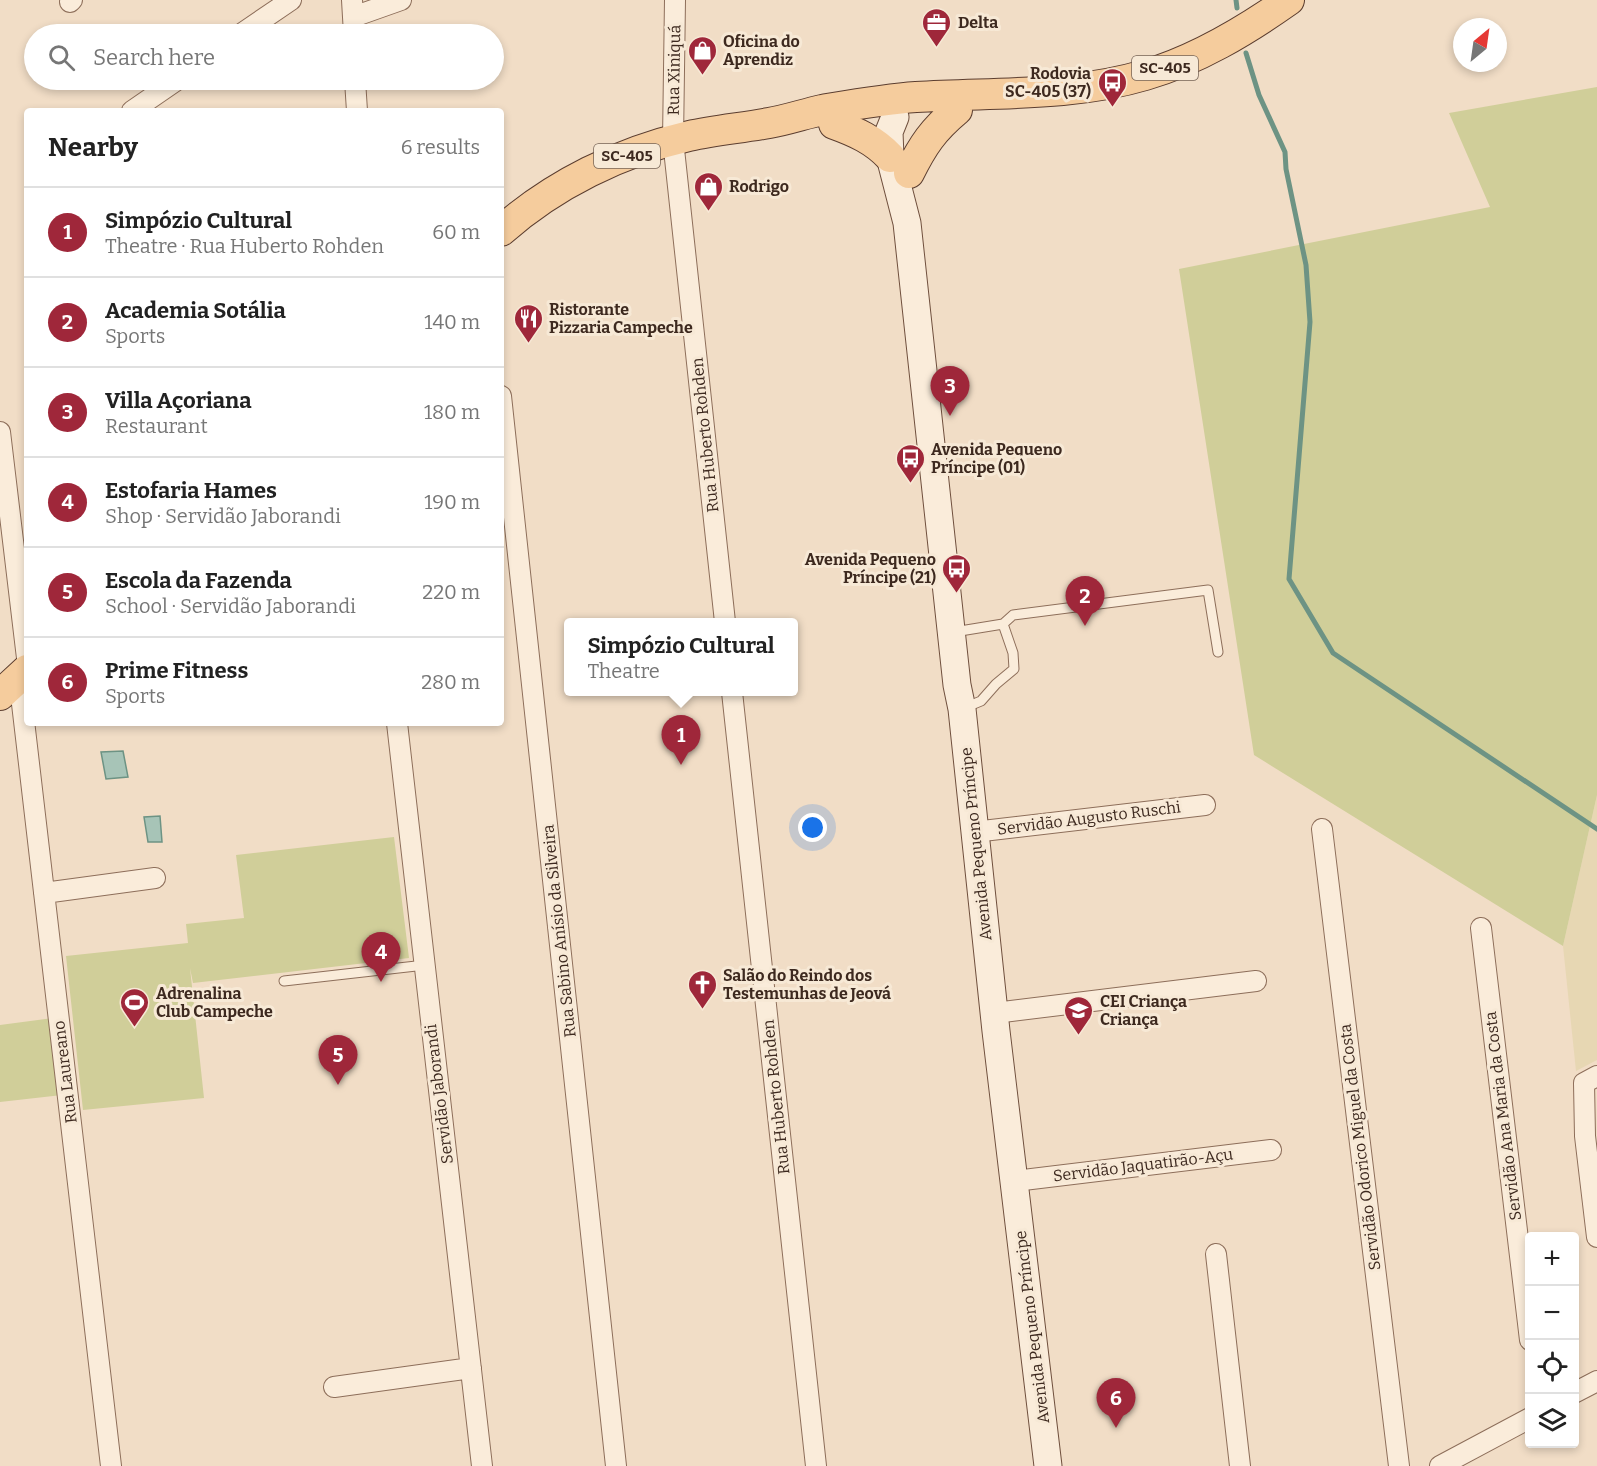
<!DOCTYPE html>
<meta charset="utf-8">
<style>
:root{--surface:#fff;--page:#f2f2f2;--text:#222;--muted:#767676;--line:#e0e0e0;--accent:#9f273a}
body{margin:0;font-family:Bitter,serif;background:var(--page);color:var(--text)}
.controls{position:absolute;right:18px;bottom:18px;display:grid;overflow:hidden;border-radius:6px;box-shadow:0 3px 9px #0003}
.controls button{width:54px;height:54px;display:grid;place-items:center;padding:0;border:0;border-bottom:2px solid var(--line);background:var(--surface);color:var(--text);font:30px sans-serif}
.compass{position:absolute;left:1453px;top:18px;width:54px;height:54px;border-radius:50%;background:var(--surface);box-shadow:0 3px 9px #0003;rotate:29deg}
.you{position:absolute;left:813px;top:828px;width:21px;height:21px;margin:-15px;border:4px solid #fff;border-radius:50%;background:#1a73e8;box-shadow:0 0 0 9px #1a73e833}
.badge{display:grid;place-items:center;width:39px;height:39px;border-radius:50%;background:var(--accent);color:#fff;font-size:20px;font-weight:700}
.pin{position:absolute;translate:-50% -50px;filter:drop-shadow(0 2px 3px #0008)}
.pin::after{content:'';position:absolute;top:32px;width:21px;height:18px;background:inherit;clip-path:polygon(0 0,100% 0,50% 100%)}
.popup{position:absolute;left:564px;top:618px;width:234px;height:78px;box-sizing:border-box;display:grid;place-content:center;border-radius:6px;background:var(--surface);filter:drop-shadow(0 2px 4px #0005);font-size:20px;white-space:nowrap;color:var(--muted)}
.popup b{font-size:22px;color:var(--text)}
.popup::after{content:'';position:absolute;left:50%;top:100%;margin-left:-12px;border:12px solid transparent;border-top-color:var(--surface)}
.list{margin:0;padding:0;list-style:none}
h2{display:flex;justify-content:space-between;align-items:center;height:78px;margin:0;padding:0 24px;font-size:26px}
h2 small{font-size:20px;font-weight:400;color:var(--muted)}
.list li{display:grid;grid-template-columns:39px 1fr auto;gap:18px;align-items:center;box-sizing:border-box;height:90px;padding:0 24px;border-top:2px solid var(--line)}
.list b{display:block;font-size:22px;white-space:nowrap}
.list p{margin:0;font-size:20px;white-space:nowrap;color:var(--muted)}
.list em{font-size:20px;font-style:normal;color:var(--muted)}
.icon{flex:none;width:33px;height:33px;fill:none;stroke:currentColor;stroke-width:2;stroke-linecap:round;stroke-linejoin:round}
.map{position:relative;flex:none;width:1597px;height:1466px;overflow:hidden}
.search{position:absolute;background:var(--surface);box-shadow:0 3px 9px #0003;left:24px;top:24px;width:480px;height:66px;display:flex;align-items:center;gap:15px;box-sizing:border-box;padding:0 21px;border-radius:33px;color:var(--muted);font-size:22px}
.panel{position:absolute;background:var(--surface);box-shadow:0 3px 9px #0003;left:24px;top:108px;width:480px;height:618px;border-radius:6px}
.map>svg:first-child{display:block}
</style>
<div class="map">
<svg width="1597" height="1466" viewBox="0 0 1597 1466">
<rect width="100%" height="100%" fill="#f1ddc6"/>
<!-- farmland -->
<path fill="#e7d7b3" d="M 1597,795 L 1597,1060 L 1576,1071 L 1563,946 Z"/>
<!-- green -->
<path fill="#d0ce99" d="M 1597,87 L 1597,795 L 1563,946 L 1254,755 L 1179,269 L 1490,207 L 1449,113 Z
M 394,837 L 409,958 L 193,983 L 190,968 L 204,1098 L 83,1110 L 66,956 L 188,943 L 186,924 L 244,918 L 236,855 Z
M 53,1018 L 62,1095 L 0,1102 L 0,1025 Z"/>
<!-- water -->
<path fill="#a7c4b7" stroke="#6d9384" stroke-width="1.5" d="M 123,751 L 128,777 L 106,779 L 101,752 Z
M 160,816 L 162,842 L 148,842 L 144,817 Z"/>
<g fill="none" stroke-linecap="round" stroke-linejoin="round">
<!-- stream -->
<path stroke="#6d9384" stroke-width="5" d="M 1236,0 L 1237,8
M 1246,53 L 1259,95 L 1285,152 L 1286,169 L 1306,265 L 1310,322 L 1289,579 L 1333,653 L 1597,829"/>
<defs>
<path id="lane" d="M 1003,624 L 1013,615 L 1208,590 L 1218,652
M 954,632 L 1003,624 L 1013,653 L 1014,669 L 996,684 L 981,701 L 964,708
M 284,981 L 425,965"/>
<path id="street" d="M 352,0 L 354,34
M 675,0 L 673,140 L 725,622
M 70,2 L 72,0
M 353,17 L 401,0
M 241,34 L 291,0
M 355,80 L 357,111
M 132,111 L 177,80
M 501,396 L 616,1466
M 0,432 L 27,658
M 19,678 L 111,1466
M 732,692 L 816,1466
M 397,723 L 482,1466
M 1322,829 L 1399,1466
M 974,832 L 1205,805
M 44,893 L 155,878
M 1481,928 L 1530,1340
M 995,1013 L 1256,981
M 1597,1076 L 1584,1083 L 1585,1136 L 1597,1237
M 1015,1181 L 1271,1150
M 1216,1254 L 1240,1466
M 334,1387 L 471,1368
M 1574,1393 L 1597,1381
M 1440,1466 L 1530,1418"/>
<path id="secondary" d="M 895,117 L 889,132 L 890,157 L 907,223 L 957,685 L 962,709 L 996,1031 L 1048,1466"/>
<path id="primary" d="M 834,124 C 856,132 874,140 890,157
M 909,173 C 923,145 933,130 957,110
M 501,231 C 554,184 620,152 689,136 C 715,130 742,128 769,123 C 787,120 804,114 822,110 C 852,105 886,99 916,97 C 992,92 1071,97 1145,75 C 1197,60 1245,31 1289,0
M 0,695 L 27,670"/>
</defs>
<!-- lane casing -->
<use href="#lane" stroke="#8d6e5a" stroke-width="11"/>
<!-- street casing -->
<use href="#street" stroke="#8d6e5a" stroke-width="22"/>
<!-- secondary casing -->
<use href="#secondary" stroke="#6f4f3d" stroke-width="29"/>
<!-- primary casing -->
<use href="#primary" stroke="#5b3d2f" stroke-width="32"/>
<!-- lane -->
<use href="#lane" stroke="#faecda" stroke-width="9"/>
<!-- street -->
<use href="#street" stroke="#faecda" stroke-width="20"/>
<!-- secondary -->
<use href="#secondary" stroke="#faecda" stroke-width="27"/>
<!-- primary -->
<use href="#primary" stroke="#f5cc9d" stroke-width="30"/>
</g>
<!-- icons -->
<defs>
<symbol id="office-pin" viewBox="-11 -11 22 30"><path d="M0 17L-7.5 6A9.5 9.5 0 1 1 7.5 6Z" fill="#9f273a" stroke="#f7e9d6"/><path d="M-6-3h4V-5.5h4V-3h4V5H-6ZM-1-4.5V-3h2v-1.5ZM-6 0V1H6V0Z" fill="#fff"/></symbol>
<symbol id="shop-pin" viewBox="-11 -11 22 30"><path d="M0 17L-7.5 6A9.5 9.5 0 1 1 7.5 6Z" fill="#9f273a" stroke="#f7e9d6"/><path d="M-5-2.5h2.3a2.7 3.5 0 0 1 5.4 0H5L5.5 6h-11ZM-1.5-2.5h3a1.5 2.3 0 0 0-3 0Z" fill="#fff"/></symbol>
<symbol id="bus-pin" viewBox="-11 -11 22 30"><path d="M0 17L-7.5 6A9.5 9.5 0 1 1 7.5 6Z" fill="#9f273a" stroke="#f7e9d6"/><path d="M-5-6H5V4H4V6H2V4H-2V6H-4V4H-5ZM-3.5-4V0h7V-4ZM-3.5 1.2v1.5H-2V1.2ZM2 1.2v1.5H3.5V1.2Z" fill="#fff"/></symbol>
<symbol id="restaurant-pin" viewBox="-11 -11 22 30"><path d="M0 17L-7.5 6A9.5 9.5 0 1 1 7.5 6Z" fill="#9f273a" stroke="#f7e9d6"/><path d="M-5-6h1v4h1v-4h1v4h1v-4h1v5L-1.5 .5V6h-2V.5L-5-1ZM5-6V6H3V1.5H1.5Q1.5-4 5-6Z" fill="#fff"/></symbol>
<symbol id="church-pin" viewBox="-11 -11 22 30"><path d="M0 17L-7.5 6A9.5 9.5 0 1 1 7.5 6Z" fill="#9f273a" stroke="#f7e9d6"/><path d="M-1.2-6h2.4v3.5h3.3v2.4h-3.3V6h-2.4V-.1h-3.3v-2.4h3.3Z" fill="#fff"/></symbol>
<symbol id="stadium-pin" viewBox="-11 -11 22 30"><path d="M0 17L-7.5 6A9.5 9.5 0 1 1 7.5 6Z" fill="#9f273a" stroke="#f7e9d6"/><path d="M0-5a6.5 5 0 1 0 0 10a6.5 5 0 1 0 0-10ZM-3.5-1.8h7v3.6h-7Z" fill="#fff"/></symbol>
<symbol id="school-pin" viewBox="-11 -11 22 30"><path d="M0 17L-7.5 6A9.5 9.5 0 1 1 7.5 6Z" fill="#9f273a" stroke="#f7e9d6"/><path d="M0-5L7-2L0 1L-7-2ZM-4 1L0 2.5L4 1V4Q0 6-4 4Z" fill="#fff"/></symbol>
</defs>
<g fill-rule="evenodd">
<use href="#office-pin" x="920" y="6" width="33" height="45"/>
<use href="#shop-pin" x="686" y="34" width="33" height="45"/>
<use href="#bus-pin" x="1096" y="66" width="33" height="45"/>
<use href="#shop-pin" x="692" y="170" width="33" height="45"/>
<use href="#restaurant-pin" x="512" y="302" width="33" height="45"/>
<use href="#bus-pin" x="894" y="442" width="33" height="45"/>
<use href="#bus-pin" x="940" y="552" width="33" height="45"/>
<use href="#church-pin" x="686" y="968" width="33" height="45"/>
<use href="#stadium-pin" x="118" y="986" width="33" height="45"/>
<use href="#school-pin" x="1062" y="994" width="33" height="45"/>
</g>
<g text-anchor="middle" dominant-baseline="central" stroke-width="6" stroke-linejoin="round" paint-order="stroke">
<!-- shield labels -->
<g fill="#f7e9d6" stroke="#756356" stroke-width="1.5">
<rect x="1132" y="56" width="66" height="24" rx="4.5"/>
<rect x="594" y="144" width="66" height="24" rx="4.5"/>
</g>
<g font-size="15" font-weight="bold" fill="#3d291f">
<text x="1165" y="68">SC-405</text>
<text x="627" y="156">SC-405</text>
</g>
<!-- poi labels -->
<g font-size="16" font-weight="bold" fill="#3d291f" stroke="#f7e9d6" text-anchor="start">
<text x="958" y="22">Delta</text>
<text x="723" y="41">Oficina do<tspan x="723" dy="18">Aprendiz</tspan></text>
<text x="1091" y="73" text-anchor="end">Rodovia<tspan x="1091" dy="18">SC-405 (37)</tspan></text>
<text x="729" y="186">Rodrigo</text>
<text x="549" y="309">Ristorante<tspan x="549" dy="18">Pizzaria Campeche</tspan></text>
<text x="931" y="449">Avenida Pequeno<tspan x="931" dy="18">Príncipe (01)</tspan></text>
<text x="936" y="559" text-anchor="end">Avenida Pequeno<tspan x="936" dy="18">Príncipe (21)</tspan></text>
<text x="723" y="975">Salão do Reindo dos<tspan x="723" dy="18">Testemunhas de Jeová</tspan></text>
<text x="156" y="993">Adrenalina<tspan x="156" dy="18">Club Campeche</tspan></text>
<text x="1100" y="1001">CEI Criança<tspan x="1100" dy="18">Criança</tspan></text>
</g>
<!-- street labels -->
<g font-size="16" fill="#3d291f" stroke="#f7e9d6">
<text transform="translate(674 70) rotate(-89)">Rua Xiniquá</text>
<text transform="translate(705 435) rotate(-96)">Rua Huberto Rohden</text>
<text transform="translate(1089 818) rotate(-7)">Servidão Augusto Ruschi</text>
<text transform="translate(976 844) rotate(-96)">Avenida Pequeno Príncipe</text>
<text transform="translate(559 931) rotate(-96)">Rua Sabino Anísio da Silveira</text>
<text transform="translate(65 1072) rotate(-97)">Rua Laureano</text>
<text transform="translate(439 1094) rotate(-97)">Servidão Jaborandi</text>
<text transform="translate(776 1097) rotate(-96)">Rua Huberto Rohden</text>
<text transform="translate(1503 1116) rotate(-97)">Servidão Ana Maria da Costa</text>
<text transform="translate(1360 1147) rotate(-97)">Servidão Odorico Miguel da Costa</text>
<text transform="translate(1143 1165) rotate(-7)">Servidão Jaquatirão-Açu</text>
<text transform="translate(1032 1327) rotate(-97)">Avenida Pequeno Príncipe</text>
</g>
</g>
</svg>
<div class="controls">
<button>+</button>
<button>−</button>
<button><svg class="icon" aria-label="locate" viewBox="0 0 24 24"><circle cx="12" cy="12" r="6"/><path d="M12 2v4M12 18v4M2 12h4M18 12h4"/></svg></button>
<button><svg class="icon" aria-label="layers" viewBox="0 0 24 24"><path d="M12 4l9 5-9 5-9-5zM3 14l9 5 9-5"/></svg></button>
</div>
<svg class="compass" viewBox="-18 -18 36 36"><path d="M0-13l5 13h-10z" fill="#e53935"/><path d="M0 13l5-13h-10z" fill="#767676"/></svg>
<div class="you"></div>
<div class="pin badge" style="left:681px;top:765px">1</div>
<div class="popup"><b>Simpózio Cultural</b>Theatre</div>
<div class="pin badge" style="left:1085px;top:626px">2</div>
<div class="pin badge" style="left:950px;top:416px">3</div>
<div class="pin badge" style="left:381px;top:982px">4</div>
<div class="pin badge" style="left:338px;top:1085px">5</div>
<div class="pin badge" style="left:1116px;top:1428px">6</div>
<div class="search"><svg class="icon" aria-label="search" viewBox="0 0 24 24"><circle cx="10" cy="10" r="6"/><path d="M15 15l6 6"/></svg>Search here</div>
<section class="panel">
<h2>Nearby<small>6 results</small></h2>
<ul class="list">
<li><span class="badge">1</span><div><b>Simpózio Cultural</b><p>Theatre · Rua Huberto Rohden</p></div><em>60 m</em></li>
<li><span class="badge">2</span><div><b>Academia Sotália</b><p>Sports</p></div><em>140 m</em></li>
<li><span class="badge">3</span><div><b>Villa Açoriana</b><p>Restaurant</p></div><em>180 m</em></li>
<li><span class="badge">4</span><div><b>Estofaria Hames</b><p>Shop · Servidão Jaborandi</p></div><em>190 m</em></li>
<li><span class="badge">5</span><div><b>Escola da Fazenda</b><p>School · Servidão Jaborandi</p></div><em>220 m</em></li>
<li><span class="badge">6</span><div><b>Prime Fitness</b><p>Sports</p></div><em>280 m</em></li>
</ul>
</section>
</div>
